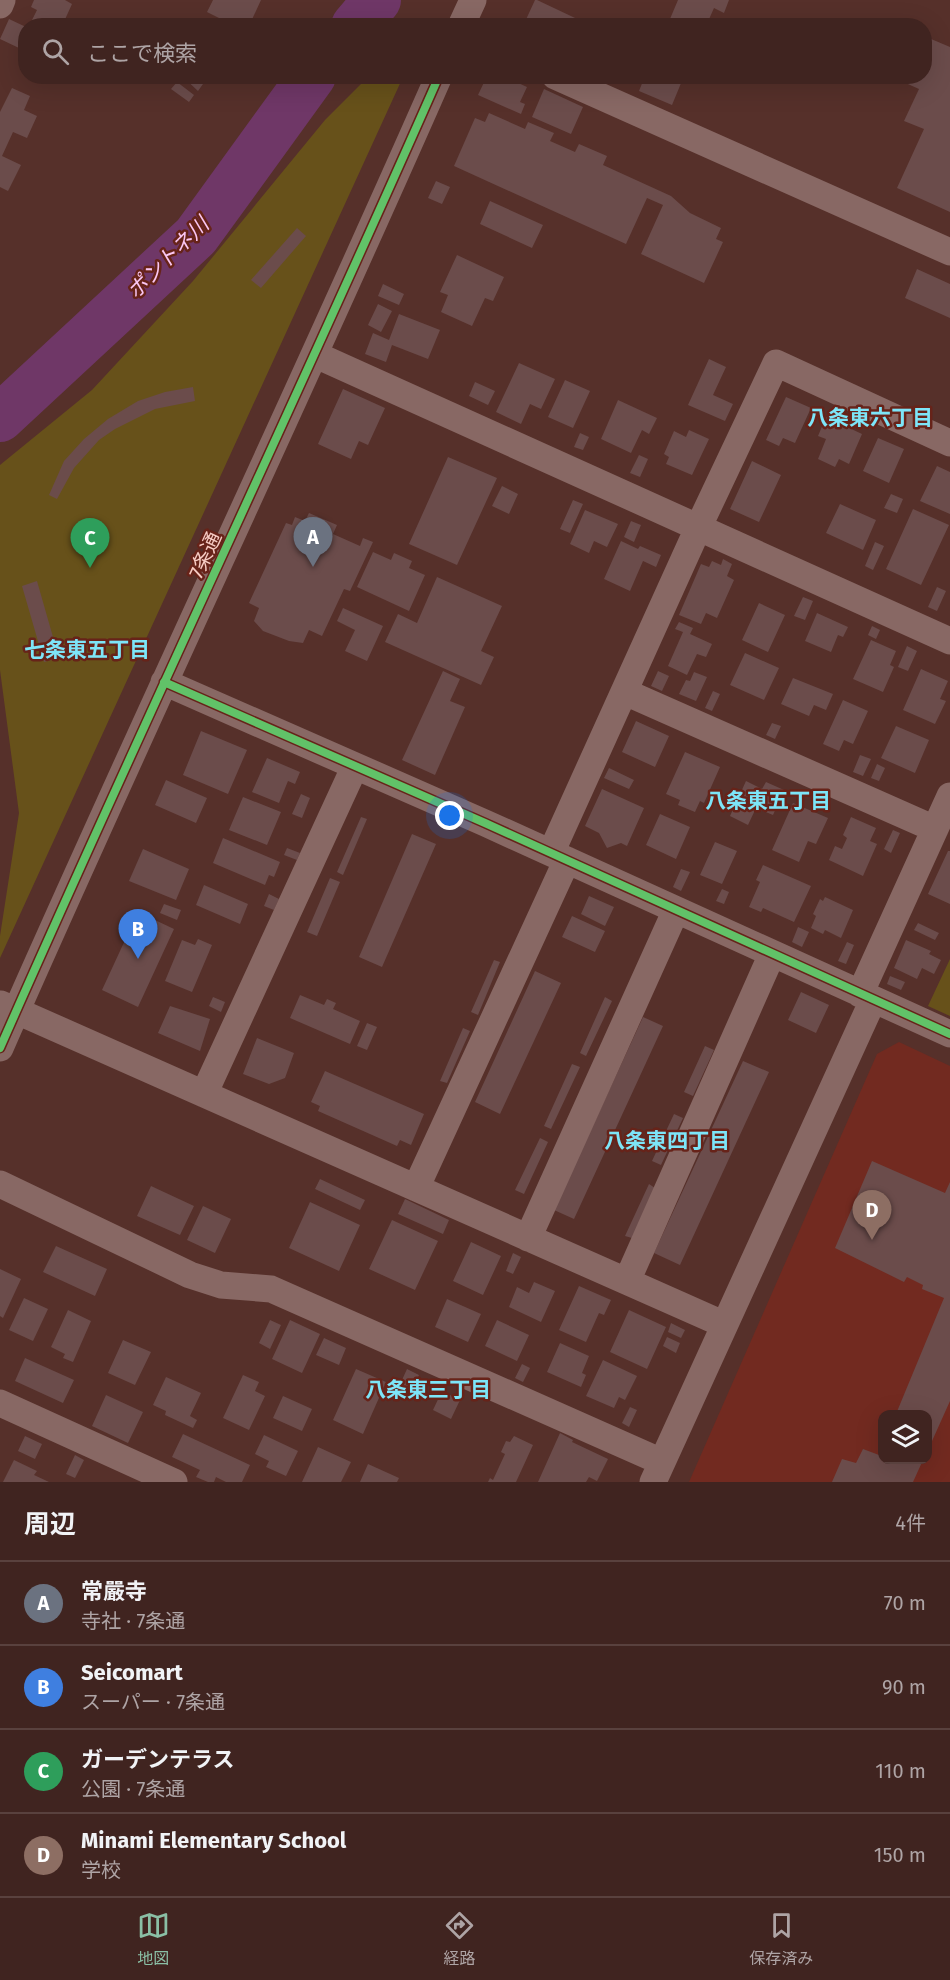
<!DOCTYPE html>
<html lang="ja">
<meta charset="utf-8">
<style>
:root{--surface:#402420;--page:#472c29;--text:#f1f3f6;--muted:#aea4a5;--line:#59413e;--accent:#8abfa5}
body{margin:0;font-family:"Fira Sans","Noto Sans JP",sans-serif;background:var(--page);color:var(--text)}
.controls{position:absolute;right:18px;bottom:18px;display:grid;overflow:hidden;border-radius:12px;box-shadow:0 6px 24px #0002}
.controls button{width:54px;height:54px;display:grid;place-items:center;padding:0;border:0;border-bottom:2px solid var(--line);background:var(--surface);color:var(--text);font:30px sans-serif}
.you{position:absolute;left:450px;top:816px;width:21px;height:21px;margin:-15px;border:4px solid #fff;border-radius:50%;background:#1a73e8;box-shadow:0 0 0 9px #1a73e833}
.badge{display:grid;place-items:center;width:39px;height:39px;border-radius:50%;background:var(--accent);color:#fff;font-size:20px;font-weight:700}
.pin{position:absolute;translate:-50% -50px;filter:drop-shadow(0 2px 3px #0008)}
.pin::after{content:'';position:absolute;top:32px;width:21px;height:18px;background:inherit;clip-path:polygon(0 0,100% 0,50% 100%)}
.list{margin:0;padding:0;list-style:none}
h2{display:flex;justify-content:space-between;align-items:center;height:78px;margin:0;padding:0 24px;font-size:26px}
h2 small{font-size:20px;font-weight:400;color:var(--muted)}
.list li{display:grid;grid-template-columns:39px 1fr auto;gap:18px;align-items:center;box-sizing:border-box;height:84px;padding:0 24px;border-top:2px solid var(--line)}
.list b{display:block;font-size:22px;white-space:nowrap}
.list p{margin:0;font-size:20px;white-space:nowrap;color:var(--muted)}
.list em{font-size:20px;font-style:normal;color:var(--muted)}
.icon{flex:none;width:33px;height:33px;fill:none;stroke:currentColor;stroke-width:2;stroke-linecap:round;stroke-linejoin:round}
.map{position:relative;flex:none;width:950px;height:1482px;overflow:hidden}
.search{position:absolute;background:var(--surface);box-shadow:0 6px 24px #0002;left:18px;right:18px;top:18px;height:66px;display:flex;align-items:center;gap:15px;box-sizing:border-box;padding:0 21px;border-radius:24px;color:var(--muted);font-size:22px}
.sheet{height:414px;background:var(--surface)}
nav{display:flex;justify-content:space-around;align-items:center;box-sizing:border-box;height:84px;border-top:2px solid var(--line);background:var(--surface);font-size:16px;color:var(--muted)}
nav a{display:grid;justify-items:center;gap:3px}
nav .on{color:var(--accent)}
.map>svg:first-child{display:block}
</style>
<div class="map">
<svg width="950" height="1482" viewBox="0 0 950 1482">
<rect width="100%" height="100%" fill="#56302a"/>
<!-- built -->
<path fill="#722a20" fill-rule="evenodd" d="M 899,1042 L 950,1066 L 950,1482 L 689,1482 L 877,1054 ZM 882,1414 L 928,1414 L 928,1460 L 882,1460 Z"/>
<!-- green -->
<path fill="#67511a" d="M 368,77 L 403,77 L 0,958 L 0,936 L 19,813 L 0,670 L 0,465 L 92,390 L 193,281 L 325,120 Z
M 950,959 L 950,1016 L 928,1006 Z"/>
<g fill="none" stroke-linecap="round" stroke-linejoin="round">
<!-- river -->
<path stroke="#6f3767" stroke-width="48" d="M 355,26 L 377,0
M 0,418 L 196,236 L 312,76"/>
</g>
<!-- building -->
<path fill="#6b4c4b" d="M 34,0 L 65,0 L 72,4 L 62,26 L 43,26 L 32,20 L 37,10 L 31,7 Z
M 213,0 L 261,0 L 249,26 L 235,26 L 207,12 Z
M 535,0 L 537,0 L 592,26 L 523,26 Z
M 678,0 L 729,0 L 724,13 L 714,8 L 706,26 L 667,26 Z
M 9,19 L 26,27 L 26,35 L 19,48 L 0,39 Z
M 924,36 L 950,47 L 950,212 L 897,188 L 924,129 L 904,121 L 919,89 L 890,76 L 924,76 Z
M 182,76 L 194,76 L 203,84 L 198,91 Z
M 487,76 L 503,76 L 527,87 L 520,102 L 525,104 L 521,114 L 478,95 Z
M 596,76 L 627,76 L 624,83 L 613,77 L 610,83 Z
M 645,76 L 684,76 L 672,105 L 639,91 Z
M 177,82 L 194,95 L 189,102 L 171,89 Z
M 12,88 L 30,96 L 24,110 L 37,116 L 27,138 L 13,132 L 2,156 L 21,165 L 8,191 L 0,187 L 0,112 Z
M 544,89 L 583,107 L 571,134 L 532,117 Z
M 489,113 L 525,129 L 528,122 L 554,133 L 550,141 L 575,152 L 579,144 L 607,156 L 603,165 L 671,196 L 690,213 L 721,228 L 716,239 L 723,242 L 704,283 L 641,254 L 663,205 L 647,198 L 626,244 L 454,166 L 475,118 L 485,122 Z
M 436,181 L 450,187 L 442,204 L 428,198 Z
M 490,201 L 543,225 L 532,248 L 480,224 Z
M 297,228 L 306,236 L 261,288 L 251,280 Z
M 457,255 L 504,277 L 493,301 L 485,298 L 472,326 L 441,312 L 448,295 L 440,292 Z
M 917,269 L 950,284 L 950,318 L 905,298 Z
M 383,284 L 404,294 L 399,305 L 378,296 Z
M 378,304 L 392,311 L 381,332 L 368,325 Z
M 399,314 L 440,330 L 428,359 L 392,345 L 386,362 L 365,354 L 373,333 L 389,340 Z
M 709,359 L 726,367 L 713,395 L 733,404 L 725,421 L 688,405 Z
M 519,363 L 555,379 L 541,409 L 530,404 L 521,424 L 496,412 Z
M 565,380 L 590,391 L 573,428 L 548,417 Z
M 475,382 L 495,391 L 488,405 L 469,396 Z
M 193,387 L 195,401 L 155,409 L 115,429 L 99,440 L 74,468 L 57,499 L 49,495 L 64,461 L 84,439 L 108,419 L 138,401 L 165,392 Z
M 343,389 L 385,408 L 368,445 L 359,441 L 351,459 L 318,444 Z
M 786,397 L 811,408 L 795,443 L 783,438 L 779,446 L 766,440 Z
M 618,400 L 657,418 L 649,434 L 642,430 L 631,453 L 601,439 Z
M 826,417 L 862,434 L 849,464 L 839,459 L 835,467 L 818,459 L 826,439 L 818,436 Z
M 689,430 L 709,439 L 692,475 L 666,464 L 669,457 L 664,454 L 674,431 L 686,437 Z
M 580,433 L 589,437 L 583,450 L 574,447 Z
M 878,438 L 904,449 L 889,483 L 863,471 Z
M 639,455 L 648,459 L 640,477 L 630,473 Z
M 448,457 L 497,478 L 457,565 L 409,544 Z
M 752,461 L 781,475 L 759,522 L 730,509 Z
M 937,466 L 950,472 L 950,514 L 920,501 Z
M 502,486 L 518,494 L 509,514 L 492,506 Z
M 891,494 L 903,499 L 897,513 L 884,508 Z
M 573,500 L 583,504 L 570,533 L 560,529 Z
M 840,504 L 876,520 L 863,550 L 826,533 Z
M 913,509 L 949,525 L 921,585 L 886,569 Z
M 585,510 L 618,524 L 607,547 L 594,541 L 589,553 L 570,544 Z
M 309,513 L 337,525 L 333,534 L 360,546 L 363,538 L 373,542 L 350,591 L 344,589 L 322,636 L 309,630 L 303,643 L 289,641 L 263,631 L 254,621 L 259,608 L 249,603 L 286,523 L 292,525 L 295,517 L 305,521 Z
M 631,521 L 641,525 L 634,542 L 624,537 Z
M 621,541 L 638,549 L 640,546 L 661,555 L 656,567 L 643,561 L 630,591 L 604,579 Z
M 875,542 L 884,546 L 873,570 L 865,566 Z
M 373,552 L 391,560 L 394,553 L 412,561 L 409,568 L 425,575 L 409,611 L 357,587 Z
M 723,559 L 732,564 L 727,576 L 734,580 L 717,618 L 706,613 L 701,624 L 679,615 L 701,564 L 709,567 L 712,561 L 721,565 Z
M 437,577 L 502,606 L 481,651 L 494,657 L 481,685 L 385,642 L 398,614 L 417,623 Z
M 37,581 L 59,658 L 44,662 L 22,586 Z
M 937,587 L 946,591 L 937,611 L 928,607 Z
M 803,597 L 813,601 L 805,620 L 794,616 Z
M 759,603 L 785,615 L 768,652 L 742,640 Z
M 343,608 L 383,626 L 367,661 L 345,651 L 355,630 L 337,621 Z
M 817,613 L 848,627 L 843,637 L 838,635 L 831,652 L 805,641 Z
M 679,622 L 693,628 L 690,634 L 712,644 L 706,657 L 697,654 L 687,675 L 668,666 L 683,632 L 675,629 Z
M 872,626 L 880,630 L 876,639 L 868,635 Z
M 871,640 L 896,651 L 890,665 L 894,667 L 883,692 L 853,679 Z
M 907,646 L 917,651 L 908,671 L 898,667 Z
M 745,653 L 779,668 L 764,700 L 730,685 Z
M 921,669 L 948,681 L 940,699 L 946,701 L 935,724 L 903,710 Z
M 443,671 L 460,679 L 450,701 L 465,707 L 435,775 L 402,760 Z
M 658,671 L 669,676 L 662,691 L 651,686 Z
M 694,672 L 707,677 L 696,701 L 679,694 L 686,680 L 690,681 Z
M 793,678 L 833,694 L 826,710 L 814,705 L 809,716 L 781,704 Z
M 713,691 L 720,694 L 712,711 L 705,708 Z
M 843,700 L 868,711 L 853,744 L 844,740 L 839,751 L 823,744 Z
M 636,721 L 669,736 L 655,767 L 622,752 Z
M 772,723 L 781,726 L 775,739 L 766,735 Z
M 896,726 L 929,740 L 915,773 L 881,758 Z
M 201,731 L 247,750 L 228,794 L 183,775 Z
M 685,752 L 720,767 L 704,803 L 700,801 L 695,812 L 678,805 L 680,800 L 666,794 Z
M 860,755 L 871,759 L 863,776 L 853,772 Z
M 267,758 L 300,772 L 295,784 L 288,781 L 279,803 L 252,792 Z
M 877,764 L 885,768 L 879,781 L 871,778 Z
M 609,768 L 634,780 L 629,789 L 604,778 Z
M 166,780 L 207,798 L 196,823 L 155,805 Z
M 746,781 L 762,789 L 766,782 L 784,790 L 773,815 L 756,808 L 748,825 L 730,816 Z
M 602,789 L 644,808 L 627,846 L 621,843 L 607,848 L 599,833 L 585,826 Z
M 301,794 L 310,798 L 302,818 L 292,814 Z
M 243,797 L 281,812 L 267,845 L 229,830 Z
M 793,803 L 828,818 L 816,844 L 808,841 L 799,862 L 772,850 Z
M 660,814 L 690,827 L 676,859 L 646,845 Z
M 361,817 L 367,819 L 343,875 L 337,872 Z
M 851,817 L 876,828 L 870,841 L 877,844 L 863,876 L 829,860 L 835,846 L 842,849 L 847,838 L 843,835 Z
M 893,830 L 900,833 L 891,853 L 884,849 Z
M 412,834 L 436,844 L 382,967 L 359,957 Z
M 223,838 L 280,862 L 274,877 L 269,875 L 265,885 L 213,863 Z
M 715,842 L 737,851 L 722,884 L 700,875 Z
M 287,848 L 300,853 L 297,860 L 284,855 Z
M 143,849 L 189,869 L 176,900 L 129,881 Z
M 948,851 L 950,851 L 950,904 L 928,894 Z
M 763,865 L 811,886 L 794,922 L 763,908 L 761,912 L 749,907 L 760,882 L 756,880 Z
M 681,869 L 690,872 L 681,891 L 673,887 Z
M 330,878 L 340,882 L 317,936 L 307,932 Z
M 204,885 L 248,904 L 240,924 L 196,905 Z
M 722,889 L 729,892 L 724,904 L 716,901 Z
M 269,894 L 279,899 L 274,910 L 264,906 Z
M 589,896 L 614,907 L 605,926 L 581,914 Z
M 825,897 L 853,910 L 841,938 L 825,930 L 823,934 L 811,928 L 816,916 L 813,914 L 820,899 L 823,901 Z
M 164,904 L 181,910 L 177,920 L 160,913 Z
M 138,912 L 174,929 L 138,1007 L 102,990 Z
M 572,916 L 605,931 L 595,952 L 562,937 Z
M 918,923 L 939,933 L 935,940 L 914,930 Z
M 798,927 L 809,932 L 802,947 L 792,942 Z
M 198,939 L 212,945 L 192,992 L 165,981 L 182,940 L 195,945 Z
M 906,940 L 931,951 L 929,954 L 941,960 L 934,974 L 922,968 L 917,979 L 894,968 Z
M 847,942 L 854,945 L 846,964 L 838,961 Z
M 494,960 L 500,962 L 478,1015 L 471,1012 Z
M 535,971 L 561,983 L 500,1114 L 475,1102 Z
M 890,976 L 905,982 L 901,990 L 887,984 Z
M 801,992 L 829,1005 L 816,1033 L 788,1020 Z
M 300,995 L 324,1005 L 327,999 L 336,1003 L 333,1009 L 360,1021 L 350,1044 L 290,1018 Z
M 213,997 L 225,1002 L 221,1012 L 209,1006 Z
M 605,997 L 612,1001 L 586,1056 L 580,1053 Z
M 170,1006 L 210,1019 L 200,1051 L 158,1033 Z
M 643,1017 L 663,1026 L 574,1219 L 554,1210 Z
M 367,1023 L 377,1027 L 367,1050 L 357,1046 Z
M 463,1028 L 470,1031 L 447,1083 L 440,1081 Z
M 257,1038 L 294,1053 L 285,1078 L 269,1084 L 243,1074 Z
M 705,1046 L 714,1050 L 693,1096 L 684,1092 Z
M 743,1061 L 769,1072 L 680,1265 L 654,1253 Z
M 572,1064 L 580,1067 L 551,1129 L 544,1126 Z
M 325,1071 L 424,1114 L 411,1145 L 400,1140 L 397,1146 L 318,1111 L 320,1106 L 311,1102 Z
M 674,1114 L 683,1118 L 661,1165 L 652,1161 Z
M 540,1138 L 548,1142 L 524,1194 L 515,1190 Z
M 872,1161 L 945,1193 L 950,1182 L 950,1401 L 928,1450 L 928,1414 L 896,1414 L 944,1298 L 922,1289 L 923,1285 L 907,1277 L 904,1282 L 835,1248 Z
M 320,1179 L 365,1200 L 360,1210 L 315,1189 Z
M 649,1184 L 655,1188 L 632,1238 L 625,1236 Z
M 151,1186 L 194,1206 L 180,1235 L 137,1216 Z
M 405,1199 L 449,1220 L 443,1234 L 398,1214 Z
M 310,1202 L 360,1225 L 339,1271 L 289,1248 Z
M 203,1206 L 231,1219 L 215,1253 L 187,1240 Z
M 392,1220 L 438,1241 L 415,1290 L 369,1269 Z
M 471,1242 L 501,1256 L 483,1295 L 453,1281 Z
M 56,1246 L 107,1269 L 95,1296 L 43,1272 Z
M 513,1253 L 521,1257 L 513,1274 L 506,1271 Z
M 0,1269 L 21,1279 L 3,1318 L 0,1316 Z
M 534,1282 L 555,1291 L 541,1322 L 509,1307 L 517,1287 L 529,1293 Z
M 579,1286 L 611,1300 L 604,1315 L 599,1313 L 586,1342 L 559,1330 Z
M 24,1298 L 48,1309 L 33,1341 L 9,1330 Z
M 447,1299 L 481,1314 L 468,1342 L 435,1327 Z
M 68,1310 L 91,1321 L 73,1362 L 63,1358 L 65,1354 L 51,1347 Z
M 629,1310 L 666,1327 L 647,1369 L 610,1352 Z
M 270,1320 L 281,1325 L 270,1349 L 259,1343 Z
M 290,1320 L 320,1334 L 302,1373 L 272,1359 Z
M 497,1320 L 529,1335 L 517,1361 L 485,1346 Z
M 671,1323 L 685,1330 L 681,1338 L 668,1332 Z
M 667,1337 L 680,1343 L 676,1353 L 663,1346 Z
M 324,1338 L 346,1348 L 339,1365 L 316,1355 Z
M 123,1340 L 151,1352 L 135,1385 L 108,1373 Z
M 560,1343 L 589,1356 L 582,1373 L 586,1375 L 581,1387 L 547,1372 Z
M 25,1358 L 74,1380 L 63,1403 L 15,1381 Z
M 603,1360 L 637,1376 L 625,1400 L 619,1397 L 614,1408 L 586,1396 Z
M 522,1364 L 530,1368 L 523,1382 L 515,1378 Z
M 356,1369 L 386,1382 L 363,1434 L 333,1420 Z
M 407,1369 L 419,1375 L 409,1397 L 397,1391 Z
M 243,1375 L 259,1382 L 255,1391 L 265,1396 L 249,1430 L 223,1418 Z
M 166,1377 L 201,1393 L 190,1416 L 197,1420 L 193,1428 L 165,1415 L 166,1411 L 153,1405 Z
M 442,1391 L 460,1400 L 451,1419 L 433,1410 Z
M 106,1395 L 143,1412 L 128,1443 L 92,1426 Z
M 283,1396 L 312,1409 L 302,1431 L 273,1418 Z
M 630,1407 L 637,1410 L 629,1427 L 622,1423 Z
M 560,1433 L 573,1440 L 572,1442 L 608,1459 L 597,1481 L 589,1477 L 586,1482 L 538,1482 Z
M 183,1434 L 250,1465 L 242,1482 L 226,1482 L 216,1477 L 214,1482 L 208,1482 L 196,1477 L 200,1470 L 172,1457 Z
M 264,1435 L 298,1451 L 286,1476 L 266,1467 L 269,1461 L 255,1454 Z
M 25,1436 L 42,1444 L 35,1459 L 18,1451 Z
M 514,1436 L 533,1445 L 516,1482 L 488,1482 L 490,1478 L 493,1480 L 505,1454 L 501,1452 L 506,1441 L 510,1442 Z
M 882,1446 L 882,1460 L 923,1460 L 913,1482 L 832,1482 L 842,1459 L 856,1463 L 863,1449 L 879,1455 Z
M 318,1447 L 351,1462 L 341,1482 L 302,1482 Z
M 75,1455 L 84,1460 L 75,1478 L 66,1474 Z
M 14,1460 L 37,1471 L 34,1475 L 49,1482 L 3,1482 Z
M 368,1464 L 399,1478 L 397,1482 L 360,1482 Z"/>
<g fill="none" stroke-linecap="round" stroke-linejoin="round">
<!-- minor -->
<path stroke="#886864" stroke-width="27" d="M 0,5 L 2,0
M 461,26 L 473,0
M 555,76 L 950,252
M 316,355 L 950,641
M 164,682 L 485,823 L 950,1034
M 625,692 L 935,829
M 551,853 L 699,526 L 776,363 L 950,443
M 860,994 L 950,796
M 1,1004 L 723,1324
M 0,1048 C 143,722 296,402 439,76
M 204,1094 L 355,766
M 0,1184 L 190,1275 L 221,1285 L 271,1289 L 662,1462
M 416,1188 L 567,860
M 528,1238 L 676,910
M 627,1281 L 772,954
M 0,1403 L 174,1482
M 653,1482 L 873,1000"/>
<defs>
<path id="cycleway" d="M 164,682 L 485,823 L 950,1034
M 0,1048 C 143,722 296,402 439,76"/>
</defs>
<!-- cycleway casing -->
<use href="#cycleway" stroke="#672319" stroke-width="11"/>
<!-- cycleway -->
<use href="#cycleway" stroke="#61c268" stroke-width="8"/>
</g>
<g text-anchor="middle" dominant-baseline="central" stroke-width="5" stroke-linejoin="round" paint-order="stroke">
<!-- street labels -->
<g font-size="20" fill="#f7ccc4" stroke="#672319">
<text transform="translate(205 555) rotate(-65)">7条通</text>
</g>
<!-- water labels -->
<g font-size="21" font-style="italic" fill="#fac6f3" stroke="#672319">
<text transform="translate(168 258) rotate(-45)">ポントネ川</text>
</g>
<!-- neighbourhood labels -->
<g font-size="21" font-weight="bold" fill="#7de5f8" stroke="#672319">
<text x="870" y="418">八条東六丁目</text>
<text x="87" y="650">七条東五丁目</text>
<text x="768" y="801">八条東五丁目</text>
<text x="667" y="1141">八条東四丁目</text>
<text x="428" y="1390">八条東三丁目</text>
</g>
</g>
</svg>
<div class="controls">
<button><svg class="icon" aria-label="layers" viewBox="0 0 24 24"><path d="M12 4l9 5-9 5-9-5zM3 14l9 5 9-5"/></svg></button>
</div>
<div class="you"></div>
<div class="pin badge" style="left:313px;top:567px;background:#6b7280">A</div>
<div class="pin badge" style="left:138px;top:959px;background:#3f7fe0">B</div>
<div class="pin badge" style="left:90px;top:568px;background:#2e9e5b">C</div>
<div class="pin badge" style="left:872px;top:1240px;background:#8d6e63">D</div>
<div class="search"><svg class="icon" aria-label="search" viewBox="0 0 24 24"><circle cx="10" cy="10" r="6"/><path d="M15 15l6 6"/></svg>ここで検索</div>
</div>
<section class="sheet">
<h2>周辺<small>4件</small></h2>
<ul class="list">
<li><span class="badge" style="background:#6b7280">A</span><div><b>常嚴寺</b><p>寺社 · 7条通</p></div><em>70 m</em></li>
<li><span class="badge" style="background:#3f7fe0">B</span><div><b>Seicomart</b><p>スーパー · 7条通</p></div><em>90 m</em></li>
<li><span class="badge" style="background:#2e9e5b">C</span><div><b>ガーデンテラス</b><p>公園 · 7条通</p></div><em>110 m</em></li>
<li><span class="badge" style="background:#8d6e63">D</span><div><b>Minami Elementary School</b><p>学校</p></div><em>150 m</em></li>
</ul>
</section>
<nav>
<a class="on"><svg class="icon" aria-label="map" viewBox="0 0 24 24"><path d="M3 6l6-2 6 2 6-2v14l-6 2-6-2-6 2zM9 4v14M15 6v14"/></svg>地図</a>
<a><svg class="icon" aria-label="directions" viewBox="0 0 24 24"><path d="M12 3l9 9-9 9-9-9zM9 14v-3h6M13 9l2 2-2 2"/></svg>経路</a>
<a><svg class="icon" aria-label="saved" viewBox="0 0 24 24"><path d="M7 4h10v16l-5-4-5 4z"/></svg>保存済み</a>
</nav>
